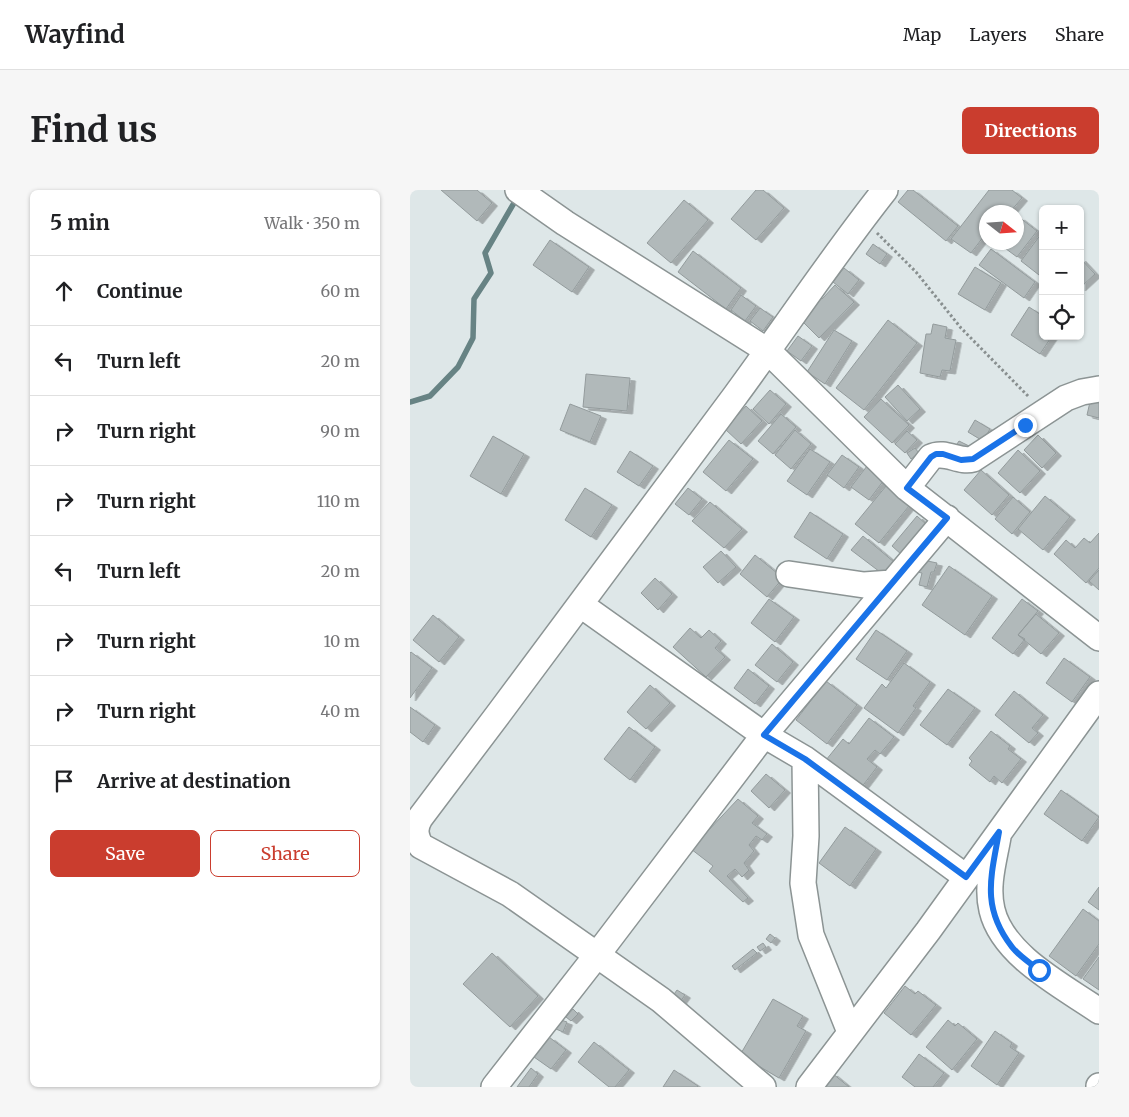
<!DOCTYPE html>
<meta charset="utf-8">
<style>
:root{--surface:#fff;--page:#f6f6f6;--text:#202124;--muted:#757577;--line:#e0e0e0;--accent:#ca3d2e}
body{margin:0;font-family:Merriweather,serif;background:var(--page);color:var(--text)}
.controls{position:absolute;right:15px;top:15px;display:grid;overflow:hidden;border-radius:8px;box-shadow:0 1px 4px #0004}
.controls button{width:45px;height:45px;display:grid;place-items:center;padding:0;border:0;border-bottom:1px solid var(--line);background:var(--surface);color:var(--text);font:25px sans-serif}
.compass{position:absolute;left:569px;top:15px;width:45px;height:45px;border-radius:50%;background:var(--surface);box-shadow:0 1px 4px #0004;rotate:107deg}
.stop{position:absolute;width:15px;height:15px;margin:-11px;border:4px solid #1a73e8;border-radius:50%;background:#fff}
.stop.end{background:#1a73e8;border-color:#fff;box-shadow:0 1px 5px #0008}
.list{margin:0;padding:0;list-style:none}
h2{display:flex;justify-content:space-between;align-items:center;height:65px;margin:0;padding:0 20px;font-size:21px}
h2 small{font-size:16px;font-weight:400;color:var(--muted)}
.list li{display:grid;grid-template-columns:32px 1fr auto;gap:15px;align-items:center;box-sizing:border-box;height:70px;padding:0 20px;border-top:1px solid var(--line)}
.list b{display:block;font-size:19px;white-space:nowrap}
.list em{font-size:16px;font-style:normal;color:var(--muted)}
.actions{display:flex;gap:10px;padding:15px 20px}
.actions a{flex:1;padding:11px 0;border:1px solid var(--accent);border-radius:8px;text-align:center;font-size:18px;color:var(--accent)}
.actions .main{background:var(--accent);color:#fff}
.icon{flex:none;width:28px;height:28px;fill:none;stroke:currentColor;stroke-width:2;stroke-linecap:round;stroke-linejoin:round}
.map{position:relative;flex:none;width:689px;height:897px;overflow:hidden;border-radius:8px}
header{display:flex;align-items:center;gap:30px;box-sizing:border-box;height:70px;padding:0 25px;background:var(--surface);border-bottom:1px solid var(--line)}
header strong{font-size:24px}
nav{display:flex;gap:28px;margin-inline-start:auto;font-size:18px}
.intro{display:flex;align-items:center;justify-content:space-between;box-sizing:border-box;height:120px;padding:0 30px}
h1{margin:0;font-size:35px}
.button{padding:12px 22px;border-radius:8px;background:var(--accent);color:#fff;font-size:18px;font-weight:700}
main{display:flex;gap:30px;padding:0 30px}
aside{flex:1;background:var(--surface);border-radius:8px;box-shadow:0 1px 4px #0004}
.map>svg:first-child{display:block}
</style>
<header>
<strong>Wayfind</strong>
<nav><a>Map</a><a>Layers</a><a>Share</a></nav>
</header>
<div class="intro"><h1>Find us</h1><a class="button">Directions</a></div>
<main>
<aside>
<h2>5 min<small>Walk · 350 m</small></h2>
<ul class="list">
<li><svg class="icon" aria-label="ahead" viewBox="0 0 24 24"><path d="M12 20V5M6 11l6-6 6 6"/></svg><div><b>Continue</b></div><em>60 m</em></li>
<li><svg class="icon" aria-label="left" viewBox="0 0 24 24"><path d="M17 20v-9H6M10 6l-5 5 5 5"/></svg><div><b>Turn left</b></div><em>20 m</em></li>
<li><svg class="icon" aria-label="right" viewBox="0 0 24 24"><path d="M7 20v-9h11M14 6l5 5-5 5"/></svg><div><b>Turn right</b></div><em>90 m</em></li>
<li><svg class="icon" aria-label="right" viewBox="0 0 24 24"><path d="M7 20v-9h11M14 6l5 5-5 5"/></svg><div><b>Turn right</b></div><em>110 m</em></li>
<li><svg class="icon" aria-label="left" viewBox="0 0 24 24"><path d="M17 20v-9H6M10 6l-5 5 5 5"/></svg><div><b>Turn left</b></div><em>20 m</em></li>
<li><svg class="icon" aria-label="right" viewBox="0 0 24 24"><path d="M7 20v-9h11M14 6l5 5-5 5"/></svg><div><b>Turn right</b></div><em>10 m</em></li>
<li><svg class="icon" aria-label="right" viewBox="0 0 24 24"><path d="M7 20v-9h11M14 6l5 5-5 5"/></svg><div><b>Turn right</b></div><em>40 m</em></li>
<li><svg class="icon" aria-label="arrive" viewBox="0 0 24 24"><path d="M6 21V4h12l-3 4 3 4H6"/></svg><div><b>Arrive at destination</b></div></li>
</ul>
<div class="actions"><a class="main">Save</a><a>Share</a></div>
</aside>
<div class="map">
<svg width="689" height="897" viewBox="0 0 689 897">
<defs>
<filter id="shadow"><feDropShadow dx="5.5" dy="3" stdDeviation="0" flood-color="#0004"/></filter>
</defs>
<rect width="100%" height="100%" fill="#dee7e8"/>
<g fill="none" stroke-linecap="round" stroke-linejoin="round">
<!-- stream -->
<path stroke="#678384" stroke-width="5.5" d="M 0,212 L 20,206 L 48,177 L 63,148 L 64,109 L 81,83 L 75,63 L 108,6"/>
</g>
<!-- building -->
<path fill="#b1b9ba" stroke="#939b9c" filter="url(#shadow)" d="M 31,0 L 67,0 L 82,13 L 67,31 Z
M 346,0 L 353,0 L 374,18 L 346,50 L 321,29 Z
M 498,0 L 503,0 L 548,36 L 536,51 L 488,12 Z
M 579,0 L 602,0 L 612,8 L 600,22 L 576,22 L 576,48 L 574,46 L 561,63 L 541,49 Z
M 274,10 L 298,30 L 261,73 L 237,53 Z
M 609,27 L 627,41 L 607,67 L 588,53 L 606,52 L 606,29 Z
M 631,44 L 633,45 L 633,80 L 629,85 L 611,71 Z
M 140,50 L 179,77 L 162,102 L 123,75 Z
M 463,54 L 477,64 L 470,74 L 456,64 Z
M 581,59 L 625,92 L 614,108 L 569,75 Z
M 283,61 L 331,98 L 316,119 L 268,82 Z
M 670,68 L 685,84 L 670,98 Z
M 565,77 L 591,93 L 575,120 L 548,104 Z
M 434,78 L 449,90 L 438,104 L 423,92 Z
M 425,95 L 444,112 L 409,148 L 391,130 L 409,107 L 412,109 Z
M 331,105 L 346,116 L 335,131 L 321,120 Z
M 619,117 L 633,126 L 633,146 L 642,146 L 630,164 L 601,145 Z
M 350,118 L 363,127 L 353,141 L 340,131 Z
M 478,130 L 507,153 L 454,220 L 426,198 Z
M 523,134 L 537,137 L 535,148 L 546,150 L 540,181 L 532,180 L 530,187 L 510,183 L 516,144 L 521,144 Z
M 424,140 L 442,151 L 415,194 L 397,182 Z
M 388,146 L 402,156 L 391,171 L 377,161 Z
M 176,184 L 220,188 L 217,221 L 173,217 Z
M 488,195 L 510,219 L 497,231 L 475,207 Z
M 360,200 L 376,214 L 359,234 L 343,219 Z
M 682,203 L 689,205 L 689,228 L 677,225 Z
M 471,209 L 499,235 L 482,253 L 454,227 Z
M 160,214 L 191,226 L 180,252 L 150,240 Z
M 336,216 L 352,231 L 331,254 L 315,239 Z
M 371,224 L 386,237 L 363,264 L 348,251 Z
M 565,230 L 580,239 L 573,251 L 558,242 Z
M 385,240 L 401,254 L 381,279 L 365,265 Z
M 497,241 L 507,250 L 495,263 L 485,254 Z
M 628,245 L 646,263 L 632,278 L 614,260 Z
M 83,246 L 114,264 L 91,304 L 60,286 Z
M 319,250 L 343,269 L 316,301 L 293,282 Z
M 549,251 L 559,256 L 555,262 L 545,257 Z
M 505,258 L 509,263 L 501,269 L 497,263 Z
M 400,259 L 420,272 L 397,305 L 377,291 Z
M 608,260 L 630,281 L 610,303 L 588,283 Z
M 220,261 L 243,276 L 229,296 L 207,282 Z
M 432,265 L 449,277 L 434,298 L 417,285 Z
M 457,276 L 474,290 L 459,310 L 441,297 Z
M 571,280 L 599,305 L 582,325 L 554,300 Z
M 476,296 L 499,316 L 469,353 L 445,334 Z
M 175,298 L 202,315 L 181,347 L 155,330 Z
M 278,298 L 292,309 L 279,325 L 265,314 Z
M 635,306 L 660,327 L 633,360 L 608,339 Z
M 603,307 L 620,322 L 602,344 L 585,329 Z
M 300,312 L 332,339 L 314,358 L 282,331 Z
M 400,322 L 433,344 L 417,369 L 384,347 Z
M 507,326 L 517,335 L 492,365 L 482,356 Z
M 689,343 L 689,378 L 676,393 L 644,364 L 656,350 L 665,358 L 674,348 L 680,353 Z
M 453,346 L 484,372 L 474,385 L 441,360 Z
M 311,361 L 326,377 L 308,393 L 293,377 Z
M 345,365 L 373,388 L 357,407 L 330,384 Z
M 513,370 L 527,373 L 524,382 L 521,382 L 517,397 L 509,395 L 512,383 L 507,382 Z
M 539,376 L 582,406 L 555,445 L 512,415 Z
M 689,380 L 689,400 L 679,391 Z
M 245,388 L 262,404 L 248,420 L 231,403 Z
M 359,409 L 384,427 L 365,452 L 341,433 Z
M 612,409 L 628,421 L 608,445 L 615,449 L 603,464 L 582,448 Z
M 626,424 L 649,443 L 631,464 L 608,445 Z
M 23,425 L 49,447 L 29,472 L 3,450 Z
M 280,438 L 291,448 L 299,440 L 311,451 L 305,458 L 315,467 L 296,487 L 263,457 Z
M 466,440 L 497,461 L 477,490 L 446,469 Z
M 362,454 L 383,472 L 367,492 L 345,475 Z
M 1,462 L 22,478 L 0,508 L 0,463 Z
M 654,468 L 680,487 L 662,512 L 636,493 Z
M 494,473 L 520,492 L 503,516 L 506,518 L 488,543 L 454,518 L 472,494 L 476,498 Z
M 338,479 L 359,496 L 345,514 L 324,498 Z
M 416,491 L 447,515 L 417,554 L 386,530 Z
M 240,495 L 260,513 L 236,539 L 217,522 Z
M 538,499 L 565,518 L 537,555 L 510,535 Z
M 604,501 L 633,525 L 622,538 L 628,543 L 619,553 L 585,525 Z
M 0,517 L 25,535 L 13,552 L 0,542 Z
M 459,528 L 484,547 L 470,564 L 465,560 L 457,569 L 467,577 L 451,598 L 416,570 L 433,549 L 439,554 Z
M 219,537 L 245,557 L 220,590 L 194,569 Z
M 581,541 L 600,556 L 598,559 L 611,569 L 592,593 L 584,586 L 580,592 L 559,575 L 562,571 L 559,568 Z
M 356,584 L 375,600 L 359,618 L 341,601 Z
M 651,600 L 689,627 L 672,651 L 634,624 Z
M 328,609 L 348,626 L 342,633 L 357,644 L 352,650 L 346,646 L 339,655 L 344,661 L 334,673 L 339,680 L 332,687 L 325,679 L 317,686 L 338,708 L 333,712 L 299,681 L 303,676 L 281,659 Z
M 435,637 L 466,659 L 440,696 L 409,673 Z
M 689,697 L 689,720 L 678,712 Z
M 673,719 L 689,731 L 689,754 L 666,786 L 639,766 Z
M 360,744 L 365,748 L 361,753 L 356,749 Z
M 353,753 L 356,757 L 350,761 L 347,757 Z
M 343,759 L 347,763 L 325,780 L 322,776 Z
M 82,763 L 128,806 L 100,837 L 53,794 Z
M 689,767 L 689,800 L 673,789 Z
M 495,796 L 505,804 L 508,801 L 526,815 L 501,845 L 474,823 Z
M 267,800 L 275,805 L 263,822 L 255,817 Z
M 363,809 L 393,826 L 387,836 L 396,841 L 369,888 L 330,865 Z
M 163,819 L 168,824 L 161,831 L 156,827 Z
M 151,830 L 157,832 L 153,842 L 146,839 Z
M 538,830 L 545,836 L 548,833 L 567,849 L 542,880 L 516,857 Z
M 585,841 L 602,853 L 600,857 L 609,863 L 587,895 L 561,876 Z
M 139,847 L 156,860 L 141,879 L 124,867 Z
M 184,852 L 219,880 L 205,897 L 199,897 L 168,872 Z
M 509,864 L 534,883 L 523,897 L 505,897 L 492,887 Z
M 121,878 L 128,884 L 119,897 L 107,897 Z
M 264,880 L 288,896 L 287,897 L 253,897 Z
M 422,883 L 439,897 L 411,897 Z"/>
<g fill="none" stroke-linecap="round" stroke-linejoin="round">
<defs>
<path id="minor" d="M 108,0 L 155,33 L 358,161 L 497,298 L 689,448
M 497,298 L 521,267 C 535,260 549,273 563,269 L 656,208 L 672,202 L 689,199
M 379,384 L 454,395 L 482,393
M 171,415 L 354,545 L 395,569 L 556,687
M 395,569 L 396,646 L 393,693 L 401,745 L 440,842
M 588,647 C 584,670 576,696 582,720 C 593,766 653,796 689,821
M 84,897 L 187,765 L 354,545 L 537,328
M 353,897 L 251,810 L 187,765 L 100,704 L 11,656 C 5,646 4,638 10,628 C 116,488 221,347 325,206 C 375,138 422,67 475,0
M 399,897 L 518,741 L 689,504
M 689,897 L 689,896"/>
</defs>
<!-- minor casing -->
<use href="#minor" stroke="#8c9494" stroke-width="28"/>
<!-- path -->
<path stroke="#888f8f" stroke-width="3" stroke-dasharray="2.5 2.5" stroke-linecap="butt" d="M 467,43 L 506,82 L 551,138 L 619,207"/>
<!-- minor -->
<use href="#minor" stroke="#fff" stroke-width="25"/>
</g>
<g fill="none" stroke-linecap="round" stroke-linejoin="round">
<!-- route -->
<path stroke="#1a73e8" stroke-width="6" d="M 615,235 L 563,269 L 551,270 L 533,264 L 526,264 L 521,267 L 497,298 L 537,328 L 354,545 L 395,569 L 556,687 L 589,642 C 581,687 571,717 602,757 C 609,766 620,773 629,780"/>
</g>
</svg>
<div class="controls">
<button>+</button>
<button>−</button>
<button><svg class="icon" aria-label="locate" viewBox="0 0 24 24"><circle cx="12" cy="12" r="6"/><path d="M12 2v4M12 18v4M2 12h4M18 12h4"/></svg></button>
</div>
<svg class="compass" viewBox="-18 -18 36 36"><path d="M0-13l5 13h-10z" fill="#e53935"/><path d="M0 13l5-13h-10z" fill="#757577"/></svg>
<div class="stop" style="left:629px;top:780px"></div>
<div class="stop end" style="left:615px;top:235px"></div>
</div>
</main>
